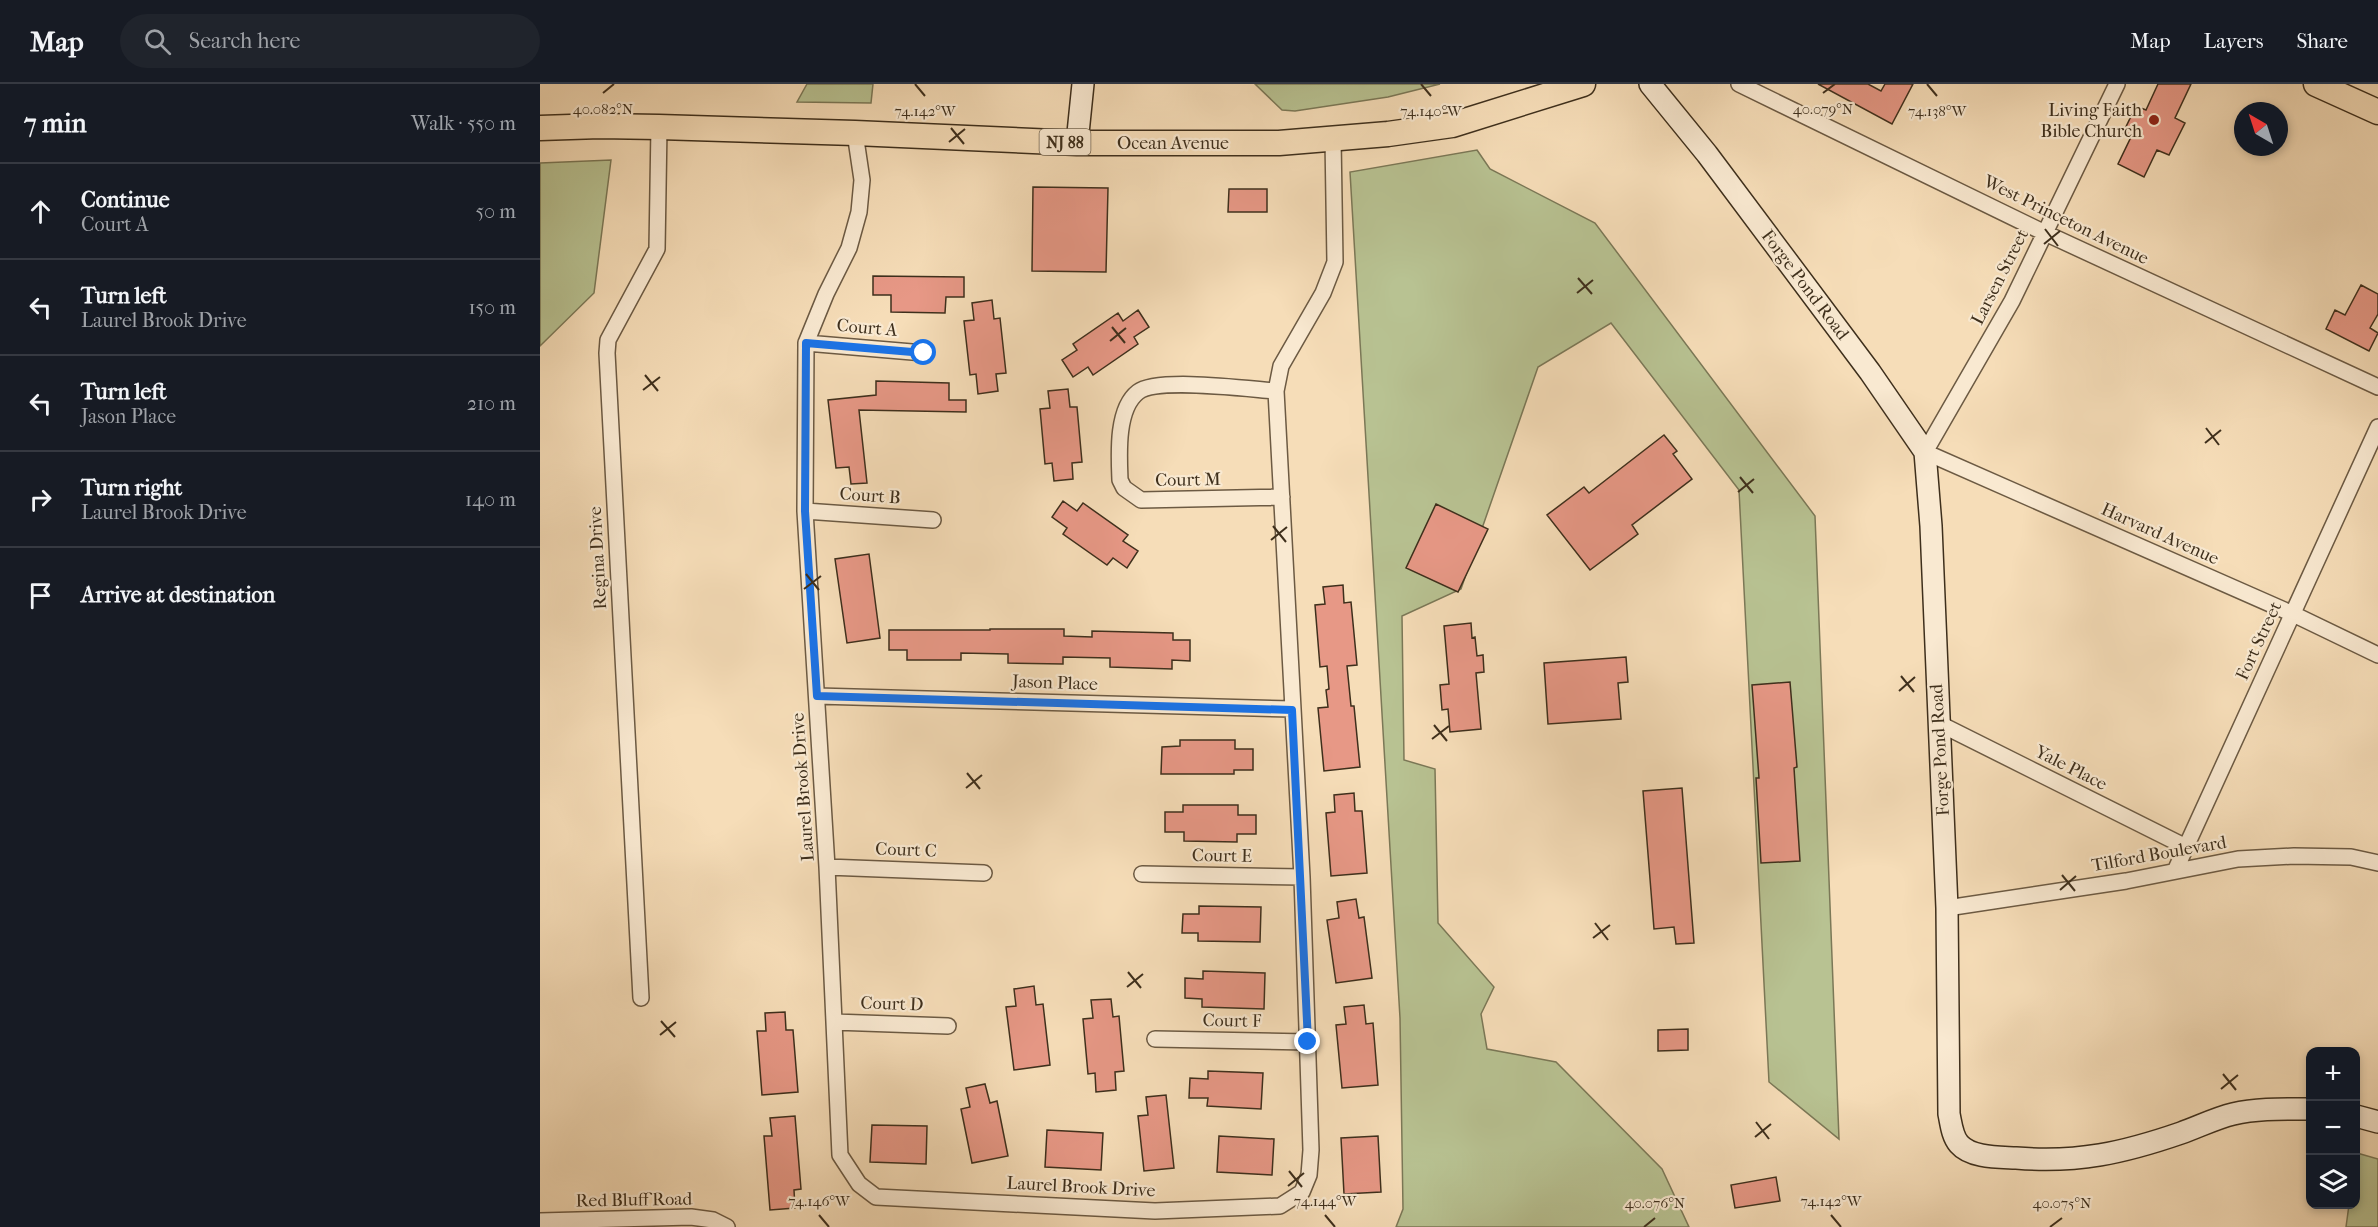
<!DOCTYPE html>
<meta charset="utf-8">
<style>
:root{--surface:#171b24;--page:#20242c;--text:#f1f3f6;--muted:#9ea1a6;--line:#363941}
body{margin:0;font-family:"IM FELL French Canon",serif;background:var(--page);color:var(--text)}
.controls{position:absolute;right:18px;bottom:18px;display:grid;overflow:hidden;border-radius:12px;box-shadow:0 3px 9px #0003}
.controls button{width:54px;height:54px;display:grid;place-items:center;padding:0;border:0;border-bottom:2px solid var(--line);background:var(--surface);color:var(--text);font:30px sans-serif}
.compass{position:absolute;left:1694px;top:18px;width:54px;height:54px;border-radius:50%;background:var(--surface);box-shadow:0 3px 9px #0003;rotate:321deg}
.stop{position:absolute;width:18px;height:18px;margin:-14px;border:4px solid #1a73e8;border-radius:50%;background:#fff}
.stop.end{background:#1a73e8;border-color:#fff;box-shadow:0 2px 6px #0008}
.list{margin:0;padding:0;list-style:none}
h2{display:flex;justify-content:space-between;align-items:center;height:78px;margin:0;padding:0 24px;font-size:26px}
h2 small{font-size:20px;font-weight:400;color:var(--muted)}
.list li{display:grid;grid-template-columns:39px 1fr auto;gap:18px;align-items:center;box-sizing:border-box;height:96px;padding:0 24px;border-top:2px solid var(--line)}
.list b{display:block;font-size:22px;white-space:nowrap}
.list p{margin:0;font-size:20px;white-space:nowrap;color:var(--muted)}
.list em{font-size:20px;font-style:normal;color:var(--muted)}
.icon{flex:none;width:33px;height:33px;fill:none;stroke:currentColor;stroke-width:2;stroke-linecap:round;stroke-linejoin:round}
.map{position:relative;flex:none;width:1838px;height:1143px;overflow:hidden}
header{display:flex;align-items:center;gap:36px;box-sizing:border-box;height:84px;padding:0 30px;background:var(--surface);border-bottom:2px solid var(--line)}
header strong{font-size:28px}
nav{display:flex;gap:33px;margin-inline-start:auto;font-size:21px}
.search{width:420px;height:54px;background:var(--page);display:flex;align-items:center;gap:15px;box-sizing:border-box;padding:0 21px;border-radius:33px;color:var(--muted);font-size:22px}
main{display:flex}
aside{flex:1;background:var(--surface)}
.map>svg:first-child{display:block}
</style>
<header>
<strong>Map</strong>
<div class="search"><svg class="icon" aria-label="search" viewBox="0 0 24 24"><circle cx="10" cy="10" r="6"/><path d="M15 15l6 6"/></svg>Search here</div>
<nav><a>Map</a><a>Layers</a><a>Share</a></nav>
</header>
<main>
<aside>
<h2>7 min<small>Walk · 550 m</small></h2>
<ul class="list">
<li><svg class="icon" aria-label="ahead" viewBox="0 0 24 24"><path d="M12 20V5M6 11l6-6 6 6"/></svg><div><b>Continue</b><p>Court A</p></div><em>50 m</em></li>
<li><svg class="icon" aria-label="left" viewBox="0 0 24 24"><path d="M17 20v-9H6M10 6l-5 5 5 5"/></svg><div><b>Turn left</b><p>Laurel Brook Drive</p></div><em>150 m</em></li>
<li><svg class="icon" aria-label="left" viewBox="0 0 24 24"><path d="M17 20v-9H6M10 6l-5 5 5 5"/></svg><div><b>Turn left</b><p>Jason Place</p></div><em>210 m</em></li>
<li><svg class="icon" aria-label="right" viewBox="0 0 24 24"><path d="M7 20v-9h11M14 6l5 5-5 5"/></svg><div><b>Turn right</b><p>Laurel Brook Drive</p></div><em>140 m</em></li>
<li><svg class="icon" aria-label="arrive" viewBox="0 0 24 24"><path d="M6 21V4h12l-3 4 3 4H6"/></svg><div><b>Arrive at destination</b></div></li>
</ul>
</aside>
<div class="map">
<svg width="1838" height="1143" viewBox="0 0 1838 1143">
<rect width="100%" height="100%" fill="#f6ddb8"/>
<filter id="stains"><feTurbulence type="fractalNoise" baseFrequency=".00333" numOctaves="4"/><feColorMatrix values="0 0 0 0 .2 0 0 0 0 .09 0 0 0 0 .02 0 0 0 .5 -.17"/></filter>
<radialGradient id="worn" r=".72"><stop offset=".6" stop-color="#630" stop-opacity="0"/><stop offset="1" stop-color="#630" stop-opacity=".3"/></radialGradient>
<!-- green -->
<path fill="#b8c292" stroke="#7b7857" stroke-width="1.5" d="M 267,0 L 333,0 L 331,19 L 257,18 Z
M 715,0 L 900,0 L 848,13 L 755,27 L 742,26 Z
M 937,66 L 950,85 L 1055,139 L 1275,432 L 1299,1055 L 1229,998 L 1199,406 L 1071,239 L 998,283 L 921,505 L 862,532 L 864,676 L 895,685 L 898,839 L 954,903 L 941,930 L 947,965 L 1016,978 L 1122,1085 L 1149,1143 L 856,1143 L 863,1125 L 860,934 L 810,88 Z
M 71,76 L 54,209 L 0,262 L 0,79 Z
M 1817,1069 L 1838,1075 L 1838,1143 L 1806,1143 L 1809,1121 L 1816,1120 Z"/>
<!-- building -->
<path fill="#e79886" stroke="#3e2f1c" stroke-width="1.5" d="M 1278,0 L 1328,0 L 1341,7 L 1345,0 L 1373,0 L 1352,40 Z
M 1618,0 L 1651,0 L 1635,34 L 1645,39 L 1629,71 L 1617,66 L 1604,93 L 1578,80 L 1591,53 L 1583,49 L 1596,22 L 1606,26 Z
M 493,103 L 568,104 L 566,188 L 492,187 Z
M 689,105 L 727,105 L 727,128 L 688,128 Z
M 333,192 L 424,193 L 424,213 L 406,213 L 405,229 L 351,228 L 351,211 L 333,211 Z
M 1821,201 L 1838,210 L 1838,230 L 1830,244 L 1838,249 L 1829,267 L 1786,245 L 1795,226 L 1805,231 Z
M 452,216 L 454,235 L 460,234 L 466,289 L 456,290 L 458,307 L 438,310 L 436,290 L 430,291 L 424,237 L 434,236 L 432,219 Z
M 598,226 L 609,243 L 594,253 L 598,260 L 553,291 L 548,283 L 533,293 L 522,276 L 537,266 L 533,260 L 578,229 L 583,237 Z
M 336,297 L 409,299 L 409,316 L 426,316 L 426,328 L 319,326 L 327,399 L 311,400 L 309,383 L 296,384 L 288,316 L 336,311 Z
M 528,305 L 530,323 L 537,323 L 542,378 L 532,379 L 533,395 L 514,397 L 512,379 L 505,380 L 500,325 L 510,324 L 508,307 Z
M 1124,351 L 1137,367 L 1133,370 L 1152,395 L 1092,441 L 1098,450 L 1050,486 L 1007,431 L 1044,403 L 1049,409 Z
M 523,417 L 537,427 L 543,419 L 588,451 L 583,457 L 598,467 L 587,484 L 573,474 L 567,481 L 523,450 L 527,444 L 512,433 Z
M 896,420 L 948,445 L 918,508 L 866,484 Z
M 329,470 L 340,554 L 307,559 L 295,475 Z
M 803,501 L 804,519 L 811,518 L 817,581 L 807,582 L 811,622 L 814,622 L 820,683 L 784,687 L 778,624 L 788,623 L 786,606 L 789,605 L 787,582 L 780,583 L 775,521 L 785,520 L 783,503 Z
M 931,539 L 932,554 L 935,553 L 937,572 L 943,571 L 944,588 L 936,589 L 941,645 L 910,648 L 908,625 L 902,626 L 900,601 L 909,600 L 904,542 Z
M 450,545 L 524,545 L 524,552 L 552,553 L 552,547 L 633,549 L 633,556 L 650,556 L 650,577 L 632,576 L 632,585 L 570,583 L 570,574 L 523,573 L 523,580 L 468,579 L 468,570 L 421,569 L 421,576 L 367,576 L 367,566 L 349,566 L 349,546 L 450,546 Z
M 1086,573 L 1088,598 L 1078,599 L 1081,635 L 1008,640 L 1004,579 Z
M 1250,598 L 1257,683 L 1254,684 L 1260,777 L 1221,779 L 1216,694 L 1219,694 L 1212,601 Z
M 640,656 L 695,656 L 695,665 L 713,665 L 713,686 L 694,686 L 694,690 L 621,690 L 622,663 L 640,662 Z
M 1142,704 L 1154,859 L 1136,860 L 1134,843 L 1114,845 L 1103,707 Z
M 814,709 L 815,727 L 822,727 L 827,789 L 791,792 L 786,729 L 795,728 L 794,711 Z
M 643,721 L 698,721 L 698,731 L 716,731 L 716,750 L 697,750 L 697,758 L 644,757 L 644,748 L 625,748 L 625,728 L 643,728 Z
M 816,815 L 819,834 L 824,833 L 832,894 L 796,899 L 787,836 L 799,834 L 797,818 Z
M 659,822 L 721,823 L 720,858 L 658,857 L 658,849 L 642,849 L 643,830 L 659,830 Z
M 663,887 L 725,889 L 724,925 L 662,923 L 662,915 L 645,914 L 645,894 L 663,895 Z
M 494,902 L 496,921 L 503,920 L 510,981 L 474,986 L 466,923 L 476,922 L 474,905 Z
M 571,915 L 573,933 L 579,932 L 584,987 L 575,988 L 576,1006 L 556,1008 L 555,989 L 548,990 L 543,935 L 553,934 L 551,916 Z
M 824,921 L 826,940 L 833,939 L 838,1001 L 802,1004 L 796,941 L 806,940 L 804,923 Z
M 245,928 L 246,946 L 253,946 L 258,1008 L 222,1011 L 217,947 L 226,947 L 225,929 Z
M 1148,945 L 1148,966 L 1118,967 L 1118,946 Z
M 668,987 L 723,989 L 721,1025 L 667,1022 L 668,1014 L 649,1014 L 650,994 L 668,995 Z
M 445,1000 L 450,1019 L 457,1017 L 468,1072 L 432,1079 L 421,1025 L 430,1023 L 426,1004 Z
M 626,1011 L 634,1084 L 604,1087 L 598,1032 L 608,1031 L 606,1013 Z
M 255,1032 L 261,1105 L 254,1106 L 255,1124 L 230,1126 L 224,1052 L 232,1052 L 230,1034 Z
M 332,1041 L 387,1042 L 386,1080 L 330,1078 Z
M 507,1046 L 563,1049 L 561,1086 L 505,1083 Z
M 679,1052 L 734,1055 L 732,1091 L 677,1088 Z
M 838,1052 L 841,1108 L 804,1110 L 801,1054 Z
M 1236,1093 L 1240,1117 L 1195,1124 L 1191,1101 Z"/>
<g fill="none" stroke-linecap="round" stroke-linejoin="round">
<defs>
<path id="street" d="M 1199,0 L 1505,149 L 1838,303
M 1577,0 L 1472,217 L 1385,368 L 1753,530 L 1838,571
M 315,49 L 322,96 L 319,128 L 309,164 L 286,210 L 266,259 L 265,427 L 287,783 L 300,1071 L 319,1100 L 336,1113 L 615,1127 L 740,1122 L 762,1108 L 769,1091 L 771,1066 L 762,793 L 736,307 L 741,282 L 783,209 L 795,178 L 793,55
M 266,259 L 384,269
M 736,307 C 709,305 617,293 598,308 C 576,325 579,371 580,396 L 584,404 L 601,416 L 742,413
M 265,427 L 393,436
M 277,612 L 752,625
M 1398,639 L 1646,763
M 287,783 L 444,789
M 1635,787 L 1838,343
M 602,790 L 762,793
M 1407,824 L 1586,797 L 1698,775 L 1754,772 L 1811,773 L 1838,779
M 101,914 L 67,269 L 68,256 L 117,165 L 119,43
M 294,938 L 408,942
M 615,955 L 768,958
M 0,1137 L 151,1133 L 173,1136 L 187,1143"/>
<path id="secondary" d="M 1110,0 L 1167,70 L 1330,288 L 1385,368 L 1391,442 L 1407,824 L 1409,1030 C 1411,1039 1412,1052 1419,1060 C 1431,1074 1459,1073 1476,1074 C 1538,1079 1583,1069 1641,1049 C 1658,1043 1676,1034 1693,1030 C 1718,1024 1745,1025 1770,1025
M 537,59 L 543,0
M 1816,1032 L 1838,1038"/>
<path id="primary" d="M 1776,0 L 1838,28
M 0,44 L 60,42 L 119,43 L 315,49 L 537,59 L 739,59 L 848,50 L 912,41 L 1043,0"/>
</defs>
<!-- street casing -->
<use href="#street" stroke="#6c5a43" stroke-width="18"/>
<!-- secondary casing -->
<use href="#secondary" stroke="#3e2f1c" stroke-width="24"/>
<!-- primary casing -->
<use href="#primary" stroke="#3e2f1c" stroke-width="27"/>
<!-- street -->
<use href="#street" stroke="#f9e9d1" stroke-width="15"/>
<!-- secondary -->
<use href="#secondary" stroke="#f9e9d1" stroke-width="21"/>
<!-- primary -->
<use href="#primary" stroke="#f6ddb8" stroke-width="24"/>
</g>
<g fill="none" stroke-linecap="round" stroke-linejoin="round">
<!-- route -->
<path stroke="#1a73e8" stroke-width="8" d="M 384,269 L 266,259 L 265,427 L 277,612 L 752,626 L 768,958"/>
</g>
<!-- ticks -->
<path fill="none" stroke="#3e2f1c" stroke-width="2" d="M 375,0 L 385,12M 881,0 L 891,12M 1387,0 L 1397,12M 63,9 L 74,0M 1283,9 L 1295,0M 411,44 L 424,60M 409,58 L 425,45M 1505,145 L 1518,162M 1504,160 L 1520,147M 1038,194 L 1052,210M 1037,209 L 1053,196M 572,243 L 585,259M 570,257 L 586,244M 105,291 L 118,307M 103,306 L 120,293M 1666,344 L 1679,361M 1665,359 L 1681,346M 1200,393 L 1213,409M 1198,408 L 1214,395M 733,442 L 746,458M 731,456 L 747,443M 266,490 L 279,506M 264,505 L 281,492M 1361,592 L 1374,608M 1359,607 L 1375,593M 894,641 L 907,657M 892,655 L 909,642M 427,689 L 440,705M 426,704 L 442,691M 1522,791 L 1535,807M 1520,806 L 1536,792M 1055,839 L 1068,856M 1053,854 L 1070,841M 588,888 L 601,904M 587,903 L 603,890M 121,937 L 135,953M 120,951 L 136,938M 1683,990 L 1696,1006M 1681,1005 L 1698,991M 1216,1038 L 1229,1055M 1215,1053 L 1231,1040M 749,1087 L 762,1103M 748,1102 L 764,1089M 279,1131 L 289,1143M 785,1131 L 795,1143M 1291,1131 L 1301,1143M 1104,1143 L 1115,1134M 1510,1143 L 1522,1134"/>
<!-- markers -->
<circle fill="#8f2418" stroke="#f9e9d1" stroke-width="2" cx="1614" cy="36" r="6"/>
<g text-anchor="middle" dominant-baseline="central" stroke-width="4.5" stroke-linejoin="round" paint-order="stroke">
<!-- shield labels -->
<rect fill="#f9e9d1" stroke="#766752" stroke-width="1.5" x="499.5" y="45" width="51" height="26" rx="4.5"/>
<g font-size="16" font-weight="bold" fill="#3e2f1c">
<text x="525" y="58">NJ 88</text>
</g>
<!-- poi labels -->
<g font-size="18" fill="#3e2f1c" stroke="#f9e9d1" text-anchor="end">
<text x="1602" y="26">Living Faith<tspan x="1602" dy="21">Bible Church</tspan></text>
</g>
<!-- street labels -->
<g font-size="18" fill="#3e2f1c" stroke="#f9e9d1">
<text x="633" y="59">Ocean Avenue</text>
<text transform="translate(1526 136) rotate(26)">West Princeton Avenue</text>
<text transform="translate(1460 193) rotate(-63)">Larsen Street</text>
<text transform="translate(1265 201) rotate(53)">Forge Pond Road</text>
<text transform="translate(327 244) rotate(5)">Court A</text>
<text transform="translate(648 396) rotate(-1)">Court M</text>
<text transform="translate(330 412) rotate(4)">Court B</text>
<text transform="translate(1620 450) rotate(24)">Harvard Avenue</text>
<text transform="translate(58 474) rotate(-93)">Regina Drive</text>
<text transform="translate(1719 557) rotate(-65)">Fort Street</text>
<text transform="translate(515 599) rotate(2)">Jason Place</text>
<text transform="translate(1400 666) rotate(-93)">Forge Pond Road</text>
<text transform="translate(1531 684) rotate(27)">Yale Place</text>
<text transform="translate(263 703) rotate(-94)">Laurel Brook Drive</text>
<text transform="translate(366 766) rotate(2)">Court C</text>
<text transform="translate(1619 770) rotate(-10)">Tilford Boulevard</text>
<text transform="translate(682 772) rotate(1)">Court E</text>
<text transform="translate(352 920) rotate(2)">Court D</text>
<text transform="translate(692 937) rotate(1)">Court F</text>
<text transform="translate(541 1103) rotate(3)">Laurel Brook Drive</text>
<text transform="translate(94 1116) rotate(-1)">Red Bluff Road</text>
</g>
</g>
<g font-size="15" text-anchor="middle" fill="#3e2f1c" stroke="#f9e9d1" stroke-width="4.5" stroke-linejoin="round" paint-order="stroke">
<text x="63" y="30">40.082°N</text>
<text x="1283" y="30">40.079°N</text>
<text x="385" y="32">74.142°W</text>
<text x="891" y="32">74.140°W</text>
<text x="1397" y="32">74.138°W</text>
<text x="279" y="1122">74.146°W</text>
<text x="785" y="1122">74.144°W</text>
<text x="1291" y="1122">74.142°W</text>
<text x="1115" y="1124">40.076°N</text>
<text x="1522" y="1124">40.075°N</text>
</g>
<rect width="100%" height="100%" filter="url(#stains)"/>
<rect width="100%" height="100%" fill="url(#worn)"/>
</svg>
<div class="controls">
<button>+</button>
<button>−</button>
<button><svg class="icon" aria-label="layers" viewBox="0 0 24 24"><path d="M12 4l9 5-9 5-9-5zM3 14l9 5 9-5"/></svg></button>
</div>
<svg class="compass" viewBox="-18 -18 36 36"><path d="M0-13l5 13h-10z" fill="#e53935"/><path d="M0 13l5-13h-10z" fill="#9ea1a6"/></svg>
<div class="stop" style="left:384px;top:269px"></div>
<div class="stop end" style="left:768px;top:958px"></div>
</div>
</main>
